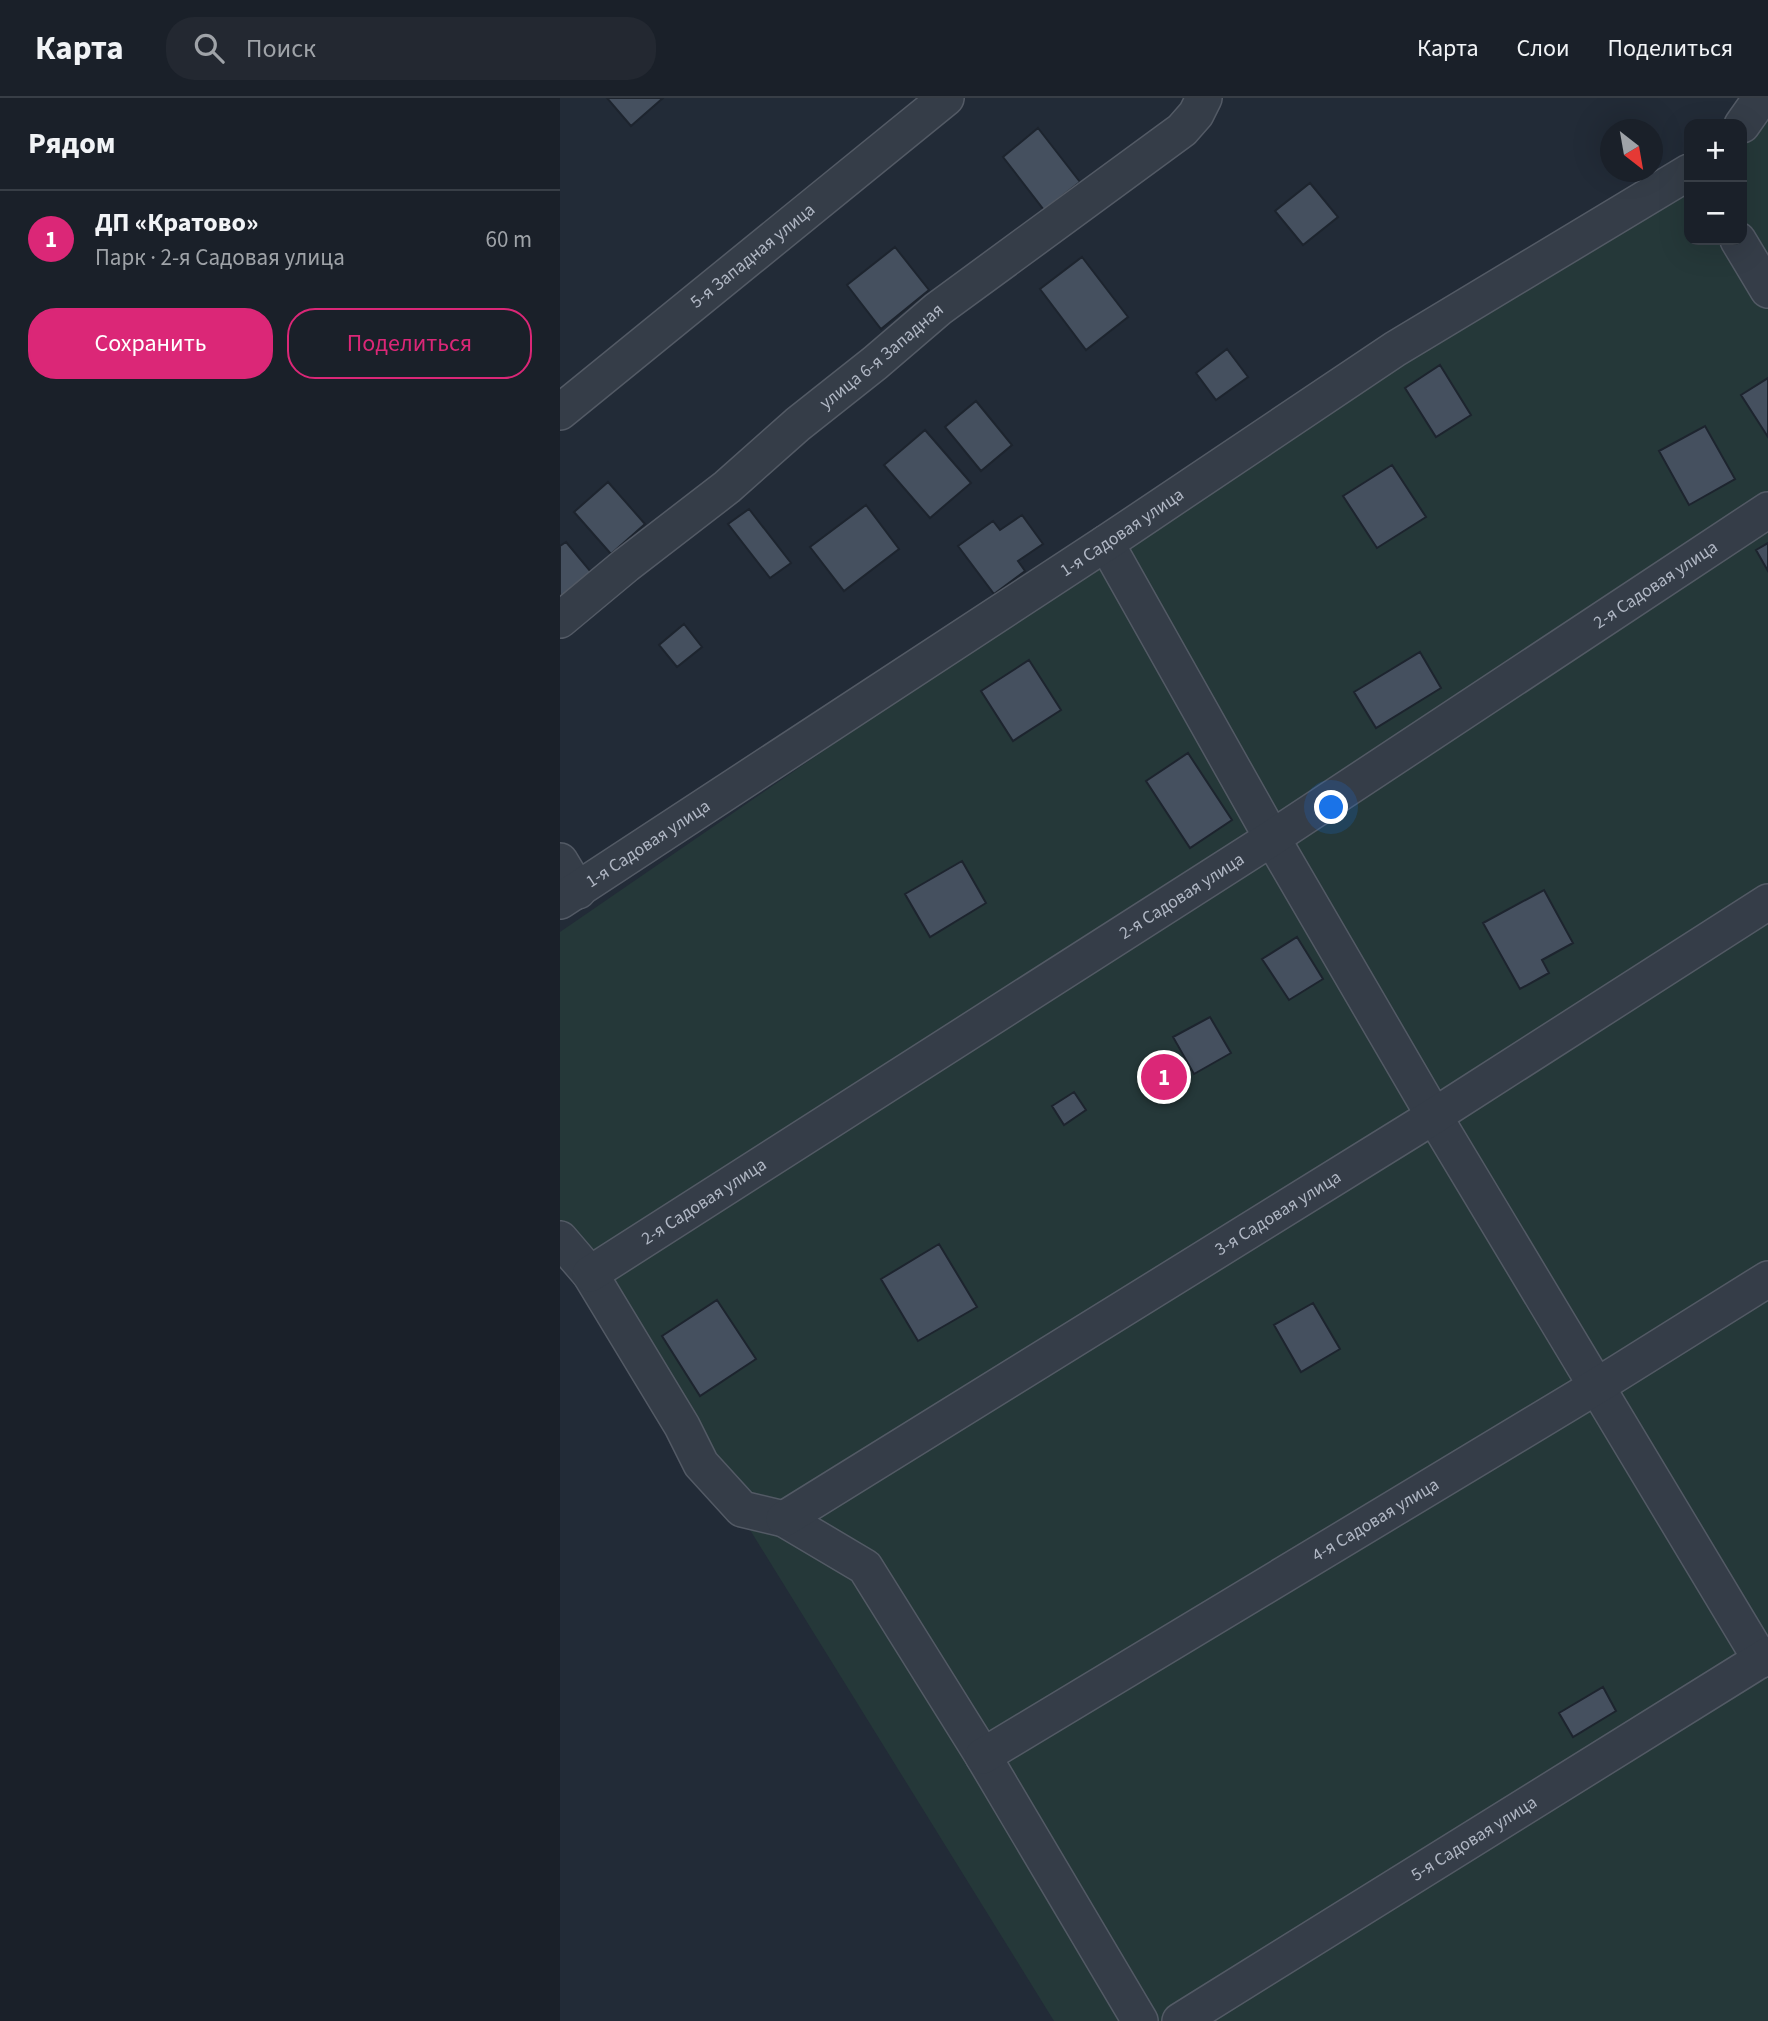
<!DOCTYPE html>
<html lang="ru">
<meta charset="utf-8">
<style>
:root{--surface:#1a2029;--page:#232831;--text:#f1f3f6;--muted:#9fa3a8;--line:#383e46;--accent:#db2777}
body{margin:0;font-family:"Source Sans 3",sans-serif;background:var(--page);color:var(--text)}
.controls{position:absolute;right:21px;top:21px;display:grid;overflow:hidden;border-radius:14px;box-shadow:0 7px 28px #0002}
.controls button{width:63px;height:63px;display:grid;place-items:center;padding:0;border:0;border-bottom:2px solid var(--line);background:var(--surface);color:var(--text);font:35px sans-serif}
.compass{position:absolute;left:1040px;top:21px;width:63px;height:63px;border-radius:50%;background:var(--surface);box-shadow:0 7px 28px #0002;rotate:149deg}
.you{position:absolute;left:772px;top:710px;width:24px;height:24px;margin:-18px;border:5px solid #fff;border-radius:50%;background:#1a73e8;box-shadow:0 0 0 10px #1a73e833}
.badge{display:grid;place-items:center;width:46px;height:46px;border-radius:50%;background:var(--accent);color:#fff;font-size:23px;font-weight:700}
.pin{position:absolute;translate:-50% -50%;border:4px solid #fff;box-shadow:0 2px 7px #0006}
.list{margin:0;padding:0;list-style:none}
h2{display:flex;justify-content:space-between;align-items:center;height:91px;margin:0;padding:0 28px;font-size:30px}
h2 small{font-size:23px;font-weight:400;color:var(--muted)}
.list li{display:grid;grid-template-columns:46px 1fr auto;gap:21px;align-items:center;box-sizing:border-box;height:98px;padding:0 28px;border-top:2px solid var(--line)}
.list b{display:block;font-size:26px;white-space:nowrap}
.list p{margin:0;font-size:23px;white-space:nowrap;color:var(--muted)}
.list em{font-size:23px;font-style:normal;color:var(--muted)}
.actions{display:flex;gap:14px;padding:21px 28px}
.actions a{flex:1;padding:16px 0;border:2px solid var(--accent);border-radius:28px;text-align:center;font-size:24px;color:var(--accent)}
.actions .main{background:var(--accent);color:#fff}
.icon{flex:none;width:38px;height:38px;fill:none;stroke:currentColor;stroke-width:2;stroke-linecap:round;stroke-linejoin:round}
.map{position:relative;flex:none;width:1208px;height:1923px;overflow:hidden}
header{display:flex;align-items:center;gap:42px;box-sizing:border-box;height:98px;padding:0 35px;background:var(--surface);border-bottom:2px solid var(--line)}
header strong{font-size:33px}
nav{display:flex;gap:38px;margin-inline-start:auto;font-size:24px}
.search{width:490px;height:63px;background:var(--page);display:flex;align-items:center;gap:18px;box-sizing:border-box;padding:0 24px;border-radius:28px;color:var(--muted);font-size:26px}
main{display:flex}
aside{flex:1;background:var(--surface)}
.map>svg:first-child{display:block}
</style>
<header>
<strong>Карта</strong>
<div class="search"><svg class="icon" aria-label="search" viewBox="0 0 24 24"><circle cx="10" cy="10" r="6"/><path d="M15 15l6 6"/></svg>Поиск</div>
<nav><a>Карта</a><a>Слои</a><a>Поделиться</a></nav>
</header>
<main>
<aside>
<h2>Рядом<small></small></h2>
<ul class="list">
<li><span class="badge">1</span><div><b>ДП «Кратово»</b><p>Парк · 2-я Садовая улица</p></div><em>60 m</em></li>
</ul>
<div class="actions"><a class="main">Сохранить</a><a>Поделиться</a></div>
</aside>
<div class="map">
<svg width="1208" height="1923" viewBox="0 0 1208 1923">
<rect width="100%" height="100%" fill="#222b37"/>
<!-- green -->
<path fill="#253839" d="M 1208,0 L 1208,1923 L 494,1923 L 0,1125 L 0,834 L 1129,58 L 1129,142 L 1182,142 L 1182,26 Z"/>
<!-- building -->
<path fill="#45505f" stroke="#1d242e" stroke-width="2" d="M 47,0 L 103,0 L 71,28 Z
M 478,30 L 520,84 L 484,112 L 443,59 Z
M 750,85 L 778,119 L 743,147 L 715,113 Z
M 335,149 L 369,192 L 321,231 L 287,187 Z
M 522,159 L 568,219 L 526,252 L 480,191 Z
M 667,251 L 688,279 L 656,302 L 636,275 Z
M 880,267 L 911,317 L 876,339 L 845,290 Z
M 1208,280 L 1208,339 L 1181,297 Z
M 416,303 L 452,347 L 421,373 L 385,329 Z
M 1145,328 L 1175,381 L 1129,407 L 1099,353 Z
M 365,332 L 411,385 L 370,420 L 324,367 Z
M 832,367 L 866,419 L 817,450 L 783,398 Z
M 48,384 L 85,426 L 51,456 L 14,414 Z
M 306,407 L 339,451 L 284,493 L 250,449 Z
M 189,411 L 231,465 L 210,480 L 168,426 Z
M 462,417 L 483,446 L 458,463 L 465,473 L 434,496 L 398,448 L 433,423 L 440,432 Z
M 6,444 L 31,474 L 0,500 L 0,448 Z
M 1208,445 L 1208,473 L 1196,452 Z
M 124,526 L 142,549 L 117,569 L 99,547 Z
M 860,554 L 881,590 L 816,630 L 794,594 Z
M 469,562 L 501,612 L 453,643 L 421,593 Z
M 628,655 L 672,722 L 630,750 L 586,683 Z
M 402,763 L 426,805 L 370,839 L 345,796 Z
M 984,792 L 1013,845 L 982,862 L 989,875 L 960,891 L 923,825 Z
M 737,839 L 763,881 L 729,902 L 702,861 Z
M 650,919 L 671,955 L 634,976 L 613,939 Z
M 514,994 L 526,1012 L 504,1027 L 492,1008 Z
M 379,1146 L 417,1209 L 358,1243 L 321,1181 Z
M 157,1202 L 196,1261 L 140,1298 L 102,1238 Z
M 753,1205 L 780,1251 L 741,1274 L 714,1227 Z
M 1043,1589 L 1056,1613 L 1013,1639 L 999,1615 Z"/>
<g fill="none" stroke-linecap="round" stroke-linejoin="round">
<defs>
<g id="minor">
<path d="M 1182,27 L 1201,0"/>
<path d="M 1178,142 L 1208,192"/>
<path id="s1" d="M 0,314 L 386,0"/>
<path d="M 546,445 L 712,740 L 874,1018 L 1201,1562"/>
<path id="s2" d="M 0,522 L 66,467 L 167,389 L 238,326 L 315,265 L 378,211 L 622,32 L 636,16 L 644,0"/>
<path d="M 0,763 L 18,793"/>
<path id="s3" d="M 0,803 L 546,445 L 835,251 L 1129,74"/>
<path d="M 0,1141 L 30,1176 L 122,1328 L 141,1366 L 182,1411 L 224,1421 L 305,1469 L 423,1658 L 580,1923"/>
<path id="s4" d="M 30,1176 L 712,740 L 1208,412"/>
<path id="s5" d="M 224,1421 L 874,1018 L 1208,804"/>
<path id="s6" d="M 423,1658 L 1037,1288 L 1208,1181"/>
<path id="s7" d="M 620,1923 L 1208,1557"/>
</g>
</defs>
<!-- minor casing -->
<use href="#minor" stroke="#535a65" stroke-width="38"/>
<!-- minor -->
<use href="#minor" stroke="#353d48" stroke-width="35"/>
</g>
<g text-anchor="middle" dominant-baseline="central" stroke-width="5" stroke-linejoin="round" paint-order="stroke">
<!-- street labels -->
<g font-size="18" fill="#b0b7c4" stroke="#1b222c">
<text stroke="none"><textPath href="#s1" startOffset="248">5-я Западная улица</textPath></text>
<text stroke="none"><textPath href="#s2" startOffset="416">улица 6-я Западная</textPath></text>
<text stroke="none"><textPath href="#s3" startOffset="672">1-я Садовая улица</textPath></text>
<text stroke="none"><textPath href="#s4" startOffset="1269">2-я Садовая улица</textPath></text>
<text stroke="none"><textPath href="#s3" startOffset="105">1-я Садовая улица</textPath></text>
<text stroke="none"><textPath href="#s4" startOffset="702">2-я Садовая улица</textPath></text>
<text stroke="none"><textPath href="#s4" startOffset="135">2-я Садовая улица</textPath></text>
<text stroke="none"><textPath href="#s5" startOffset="581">3-я Садовая улица</textPath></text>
<text stroke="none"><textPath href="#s6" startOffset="458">4-я Садовая улица</textPath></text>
<text stroke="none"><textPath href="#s7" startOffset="346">5-я Садовая улица</textPath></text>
</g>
</g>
</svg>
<div class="controls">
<button>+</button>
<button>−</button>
</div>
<svg class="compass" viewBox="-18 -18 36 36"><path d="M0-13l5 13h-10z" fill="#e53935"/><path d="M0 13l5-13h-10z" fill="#9fa3a8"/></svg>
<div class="you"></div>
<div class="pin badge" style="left:604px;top:979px">1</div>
</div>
</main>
